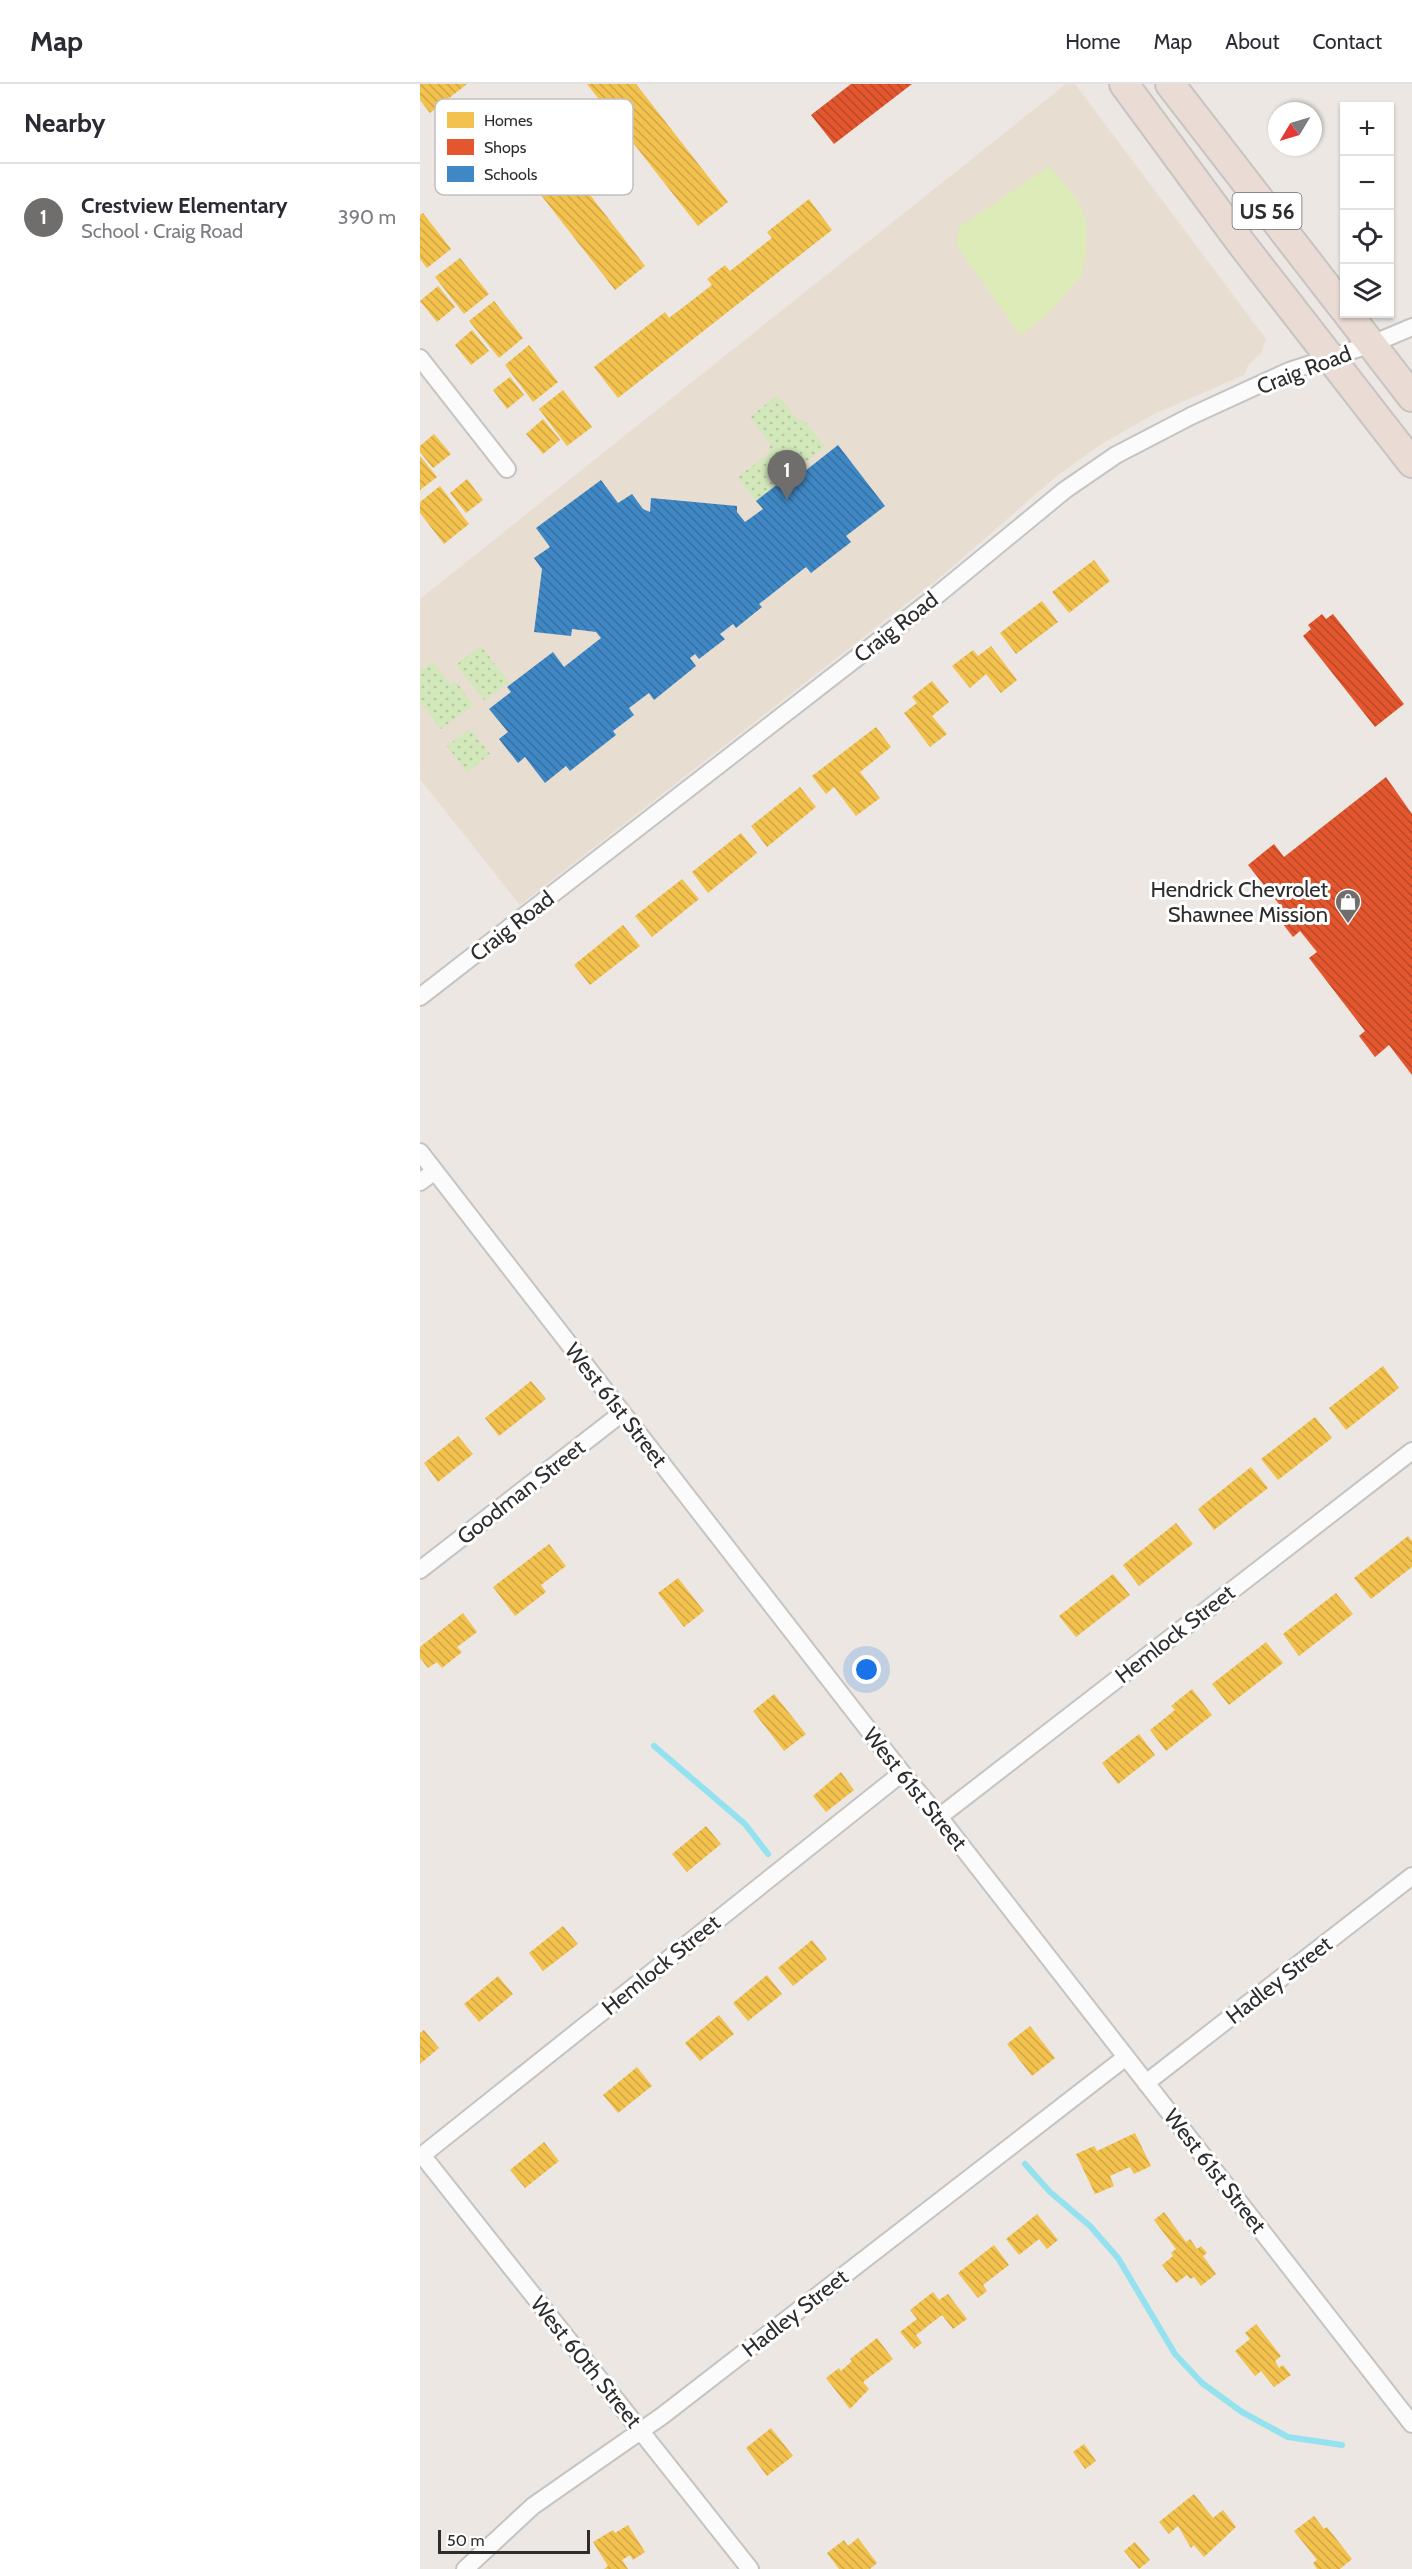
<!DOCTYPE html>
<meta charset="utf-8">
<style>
:root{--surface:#fff;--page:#f7f7f7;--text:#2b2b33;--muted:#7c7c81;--line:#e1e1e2;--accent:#706e6c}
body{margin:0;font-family:Cabin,sans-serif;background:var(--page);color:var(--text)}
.controls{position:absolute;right:18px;top:18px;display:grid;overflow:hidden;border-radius:0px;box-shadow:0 2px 4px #0004}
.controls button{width:54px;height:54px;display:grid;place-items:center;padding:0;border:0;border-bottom:2px solid var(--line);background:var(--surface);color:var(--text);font:30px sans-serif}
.compass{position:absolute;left:848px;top:18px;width:54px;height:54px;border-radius:50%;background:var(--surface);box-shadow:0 2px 4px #0004;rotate:232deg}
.scale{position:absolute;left:18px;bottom:15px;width:152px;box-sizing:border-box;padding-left:6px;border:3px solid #2d2d2d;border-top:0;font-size:16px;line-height:21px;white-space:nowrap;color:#2d2d2d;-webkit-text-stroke:4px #fff;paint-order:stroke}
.you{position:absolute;left:447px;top:1586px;width:21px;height:21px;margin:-15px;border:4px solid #fff;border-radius:50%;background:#1a73e8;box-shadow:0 0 0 9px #1a73e833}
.badge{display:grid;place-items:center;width:39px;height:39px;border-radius:50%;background:var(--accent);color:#fff;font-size:20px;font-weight:700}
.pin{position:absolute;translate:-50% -50px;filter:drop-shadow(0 2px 3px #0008)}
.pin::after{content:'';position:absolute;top:32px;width:21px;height:18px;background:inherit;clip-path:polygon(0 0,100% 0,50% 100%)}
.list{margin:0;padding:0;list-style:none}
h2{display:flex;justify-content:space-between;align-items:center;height:78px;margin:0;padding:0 24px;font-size:26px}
h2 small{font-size:20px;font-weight:400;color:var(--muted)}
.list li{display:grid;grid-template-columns:39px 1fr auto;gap:18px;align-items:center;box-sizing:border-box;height:108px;padding:0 24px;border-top:2px solid var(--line)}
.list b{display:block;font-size:22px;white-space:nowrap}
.list p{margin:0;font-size:20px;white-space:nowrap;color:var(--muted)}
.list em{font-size:20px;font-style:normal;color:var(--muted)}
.icon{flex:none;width:33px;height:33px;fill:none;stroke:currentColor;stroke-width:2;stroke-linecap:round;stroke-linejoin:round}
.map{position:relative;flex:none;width:992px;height:2485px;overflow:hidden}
header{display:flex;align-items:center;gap:36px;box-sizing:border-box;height:84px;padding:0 30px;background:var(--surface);border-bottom:2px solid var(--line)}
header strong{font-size:28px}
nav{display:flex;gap:33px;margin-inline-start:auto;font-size:21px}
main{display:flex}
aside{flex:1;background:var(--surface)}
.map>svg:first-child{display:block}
</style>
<header>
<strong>Map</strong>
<nav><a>Home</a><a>Map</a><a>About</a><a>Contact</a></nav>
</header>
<main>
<aside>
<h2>Nearby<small></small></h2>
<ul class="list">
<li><span class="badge">1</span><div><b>Crestview Elementary</b><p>School · Craig Road</p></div><em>390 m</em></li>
</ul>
</aside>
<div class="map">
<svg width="992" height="2485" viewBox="0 0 992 2485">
<defs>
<pattern id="grass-dots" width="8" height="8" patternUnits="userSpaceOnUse" patternTransform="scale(1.5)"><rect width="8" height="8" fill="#d2e7ba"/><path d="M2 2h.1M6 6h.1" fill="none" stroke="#b5c6a0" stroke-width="1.8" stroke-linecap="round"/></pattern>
<pattern id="homes-back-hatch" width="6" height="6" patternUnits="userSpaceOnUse" patternTransform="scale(1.5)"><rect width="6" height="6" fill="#f2c14e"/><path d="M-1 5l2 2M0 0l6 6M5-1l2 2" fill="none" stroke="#d0a644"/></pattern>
<pattern id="shops-back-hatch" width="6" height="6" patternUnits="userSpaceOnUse" patternTransform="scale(1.5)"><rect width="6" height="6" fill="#e4572e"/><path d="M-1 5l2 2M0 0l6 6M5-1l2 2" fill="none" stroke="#b94828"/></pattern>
<pattern id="schools-back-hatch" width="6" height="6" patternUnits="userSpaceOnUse" patternTransform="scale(1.5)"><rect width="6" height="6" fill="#3f88c5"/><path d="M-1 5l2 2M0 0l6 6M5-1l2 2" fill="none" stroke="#3570a0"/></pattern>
</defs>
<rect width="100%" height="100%" fill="#ece7e2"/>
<!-- education -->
<path fill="#e7ddd0" d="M 646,0 L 655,0 L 846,255 L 841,269 L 828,281 L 824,291 L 734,330 L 683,359 L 634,394 L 523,491 L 100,821 L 0,695 L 0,515 Z"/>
<!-- grass -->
<path fill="url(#grass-dots)" d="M 358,311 L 379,338 L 383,335 L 405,363 L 336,417 L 318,393 L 351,368 L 348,364 L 351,361 L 330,333 Z
M 61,562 L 89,598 L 65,617 L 36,581 Z
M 12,578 L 31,601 L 36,598 L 53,621 L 21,645 L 0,618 L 0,587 Z
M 50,645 L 70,670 L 47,688 L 27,662 Z"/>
<!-- pitch -->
<path fill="#ddebb8" d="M 629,82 L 656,114 L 666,135 L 666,166 L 662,191 L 626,232 L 600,251 L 537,162 L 539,143 Z"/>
<!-- homes -->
<path fill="url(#homes-back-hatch)" d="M 0,0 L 47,0 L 10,29 L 0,16 Z
M 167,0 L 216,0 L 308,118 L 278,142 Z
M 99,19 L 225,182 L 195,206 L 68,43 Z
M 389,115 L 412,146 L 198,314 L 174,283 L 245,228 L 249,234 L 292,201 L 287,195 L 305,181 L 310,187 L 352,154 L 347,148 Z
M 3,129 L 31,165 L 7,184 L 0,175 L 0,131 Z
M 40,174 L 69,210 L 44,230 L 15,193 Z
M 18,202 L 35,223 L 17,238 L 0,217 Z
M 74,217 L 103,254 L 79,274 L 49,237 Z
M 52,246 L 69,267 L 51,281 L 35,261 Z
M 109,261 L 138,298 L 113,318 L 85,281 Z
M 90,293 L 104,311 L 87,325 L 73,306 Z
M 143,306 L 172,343 L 147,362 L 119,325 Z
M 123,335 L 140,356 L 123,370 L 106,350 Z
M 14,350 L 31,370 L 13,384 L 0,368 L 0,362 Z
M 0,372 L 17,393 L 0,406 Z
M 47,395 L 63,416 L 46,429 L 30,409 Z
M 20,402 L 49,440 L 24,460 L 0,429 L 0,418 Z
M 674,476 L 690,497 L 649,529 L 632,508 Z
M 622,517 L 638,538 L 596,570 L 580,549 Z
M 571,562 L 597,596 L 581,609 L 566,590 L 550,604 L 532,582 L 553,566 L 558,572 Z
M 512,597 L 529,618 L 512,632 L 527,650 L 510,663 L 484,629 L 497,619 L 492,613 Z
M 456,643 L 471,663 L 440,688 L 460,714 L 436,732 L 414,703 L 406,710 L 392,692 Z
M 380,703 L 396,723 L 347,763 L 331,742 Z
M 321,749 L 337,769 L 288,809 L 272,788 Z
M 262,795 L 279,815 L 232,853 L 215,832 Z
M 203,841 L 220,862 L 170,901 L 154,881 Z
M 963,1282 L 979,1304 L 926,1346 L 909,1324 Z
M 111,1297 L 126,1315 L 79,1352 L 65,1334 Z
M 895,1333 L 912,1354 L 858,1396 L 841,1375 Z
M 38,1352 L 53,1370 L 18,1398 L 4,1379 Z
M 831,1383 L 848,1404 L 794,1446 L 778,1425 Z
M 756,1439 L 773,1460 L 719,1502 L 703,1481 Z
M 988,1452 L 992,1457 L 992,1483 L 951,1515 L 934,1494 Z
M 129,1460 L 146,1482 L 121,1501 L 126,1508 L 95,1532 L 73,1503 Z
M 693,1490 L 710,1511 L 656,1553 L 639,1532 Z
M 258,1494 L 284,1527 L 264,1543 L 238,1509 Z
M 916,1509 L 933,1530 L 879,1572 L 863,1550 Z
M 43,1529 L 57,1548 L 37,1563 L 42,1568 L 22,1584 L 17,1578 L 8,1584 L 0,1574 L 0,1563 Z
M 846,1558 L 863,1579 L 809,1621 L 792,1600 Z
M 772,1605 L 792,1631 L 746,1667 L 730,1646 L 755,1626 L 751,1622 Z
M 354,1610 L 386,1650 L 364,1667 L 333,1627 Z
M 719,1650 L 735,1671 L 698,1700 L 682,1679 Z
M 421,1688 L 434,1706 L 406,1728 L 393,1712 Z
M 286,1742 L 301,1760 L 267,1788 L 252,1770 Z
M 143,1842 L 158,1860 L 123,1887 L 109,1869 Z
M 392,1856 L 407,1875 L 373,1902 L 358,1884 Z
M 347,1891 L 362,1910 L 328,1937 L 313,1919 Z
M 78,1892 L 93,1910 L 59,1938 L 44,1920 Z
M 299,1931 L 314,1950 L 280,1977 L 265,1959 Z
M 610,1942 L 635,1974 L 612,1992 L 587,1960 Z
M 4,1946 L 19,1964 L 0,1980 L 0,1949 Z
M 217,1983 L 232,2002 L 198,2029 L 183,2011 Z
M 715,2049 L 731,2082 L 714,2090 L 710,2083 L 690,2092 L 694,2102 L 675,2110 L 656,2070 L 674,2062 L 677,2067 Z
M 124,2058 L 139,2077 L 105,2104 L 90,2086 Z
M 744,2128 L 766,2158 L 770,2155 L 777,2165 L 781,2162 L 787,2169 L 783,2172 L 796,2190 L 781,2202 L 774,2193 L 770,2195 L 767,2191 L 756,2199 L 742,2181 L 753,2172 L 751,2169 L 756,2165 L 734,2136 Z
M 617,2130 L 638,2156 L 627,2165 L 619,2155 L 599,2171 L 586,2155 Z
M 574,2161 L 589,2181 L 563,2201 L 567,2207 L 558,2214 L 538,2189 Z
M 513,2208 L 519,2216 L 528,2210 L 547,2235 L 533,2245 L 522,2231 L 496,2251 L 502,2259 L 494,2265 L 480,2248 L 497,2235 L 490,2226 Z
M 836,2240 L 861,2272 L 855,2277 L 859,2284 L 863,2281 L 871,2291 L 854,2303 L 841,2287 L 835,2292 L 815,2267 L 830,2255 L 825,2249 Z
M 457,2254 L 473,2275 L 443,2298 L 449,2305 L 430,2325 L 406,2294 L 419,2284 L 421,2287 L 432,2277 L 430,2275 Z
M 351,2344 L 373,2372 L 347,2392 L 326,2364 Z
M 664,2360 L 676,2377 L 665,2385 L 653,2368 Z
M 774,2410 L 793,2434 L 803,2426 L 816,2443 L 784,2473 L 774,2461 L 771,2464 L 758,2442 L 749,2450 L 739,2438 Z
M 894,2432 L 904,2445 L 907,2443 L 932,2475 L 920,2485 L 897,2485 L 893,2479 L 897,2476 L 874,2447 Z
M 208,2441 L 225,2468 L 213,2476 L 210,2471 L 202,2476 L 208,2485 L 184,2485 L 188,2482 L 173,2458 L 193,2446 L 195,2449 Z
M 438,2454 L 457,2479 L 450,2485 L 419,2485 L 407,2469 L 424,2456 L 428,2462 Z
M 715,2458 L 730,2476 L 719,2485 L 704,2467 Z"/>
<!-- shops -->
<path fill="url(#shops-back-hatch)" d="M 431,0 L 492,0 L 414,60 L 391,31 Z
M 902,530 L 906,535 L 913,530 L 984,620 L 955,643 L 883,552 L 891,545 L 888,541 Z
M 966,693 L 992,730 L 992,991 L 969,961 L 955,973 L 939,952 L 945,947 L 889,874 L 897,868 L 880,847 L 873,853 L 859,835 L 866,829 L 828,781 L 854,760 L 864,773 Z"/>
<!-- schools -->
<path fill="url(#schools-back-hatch)" d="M 418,361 L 465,422 L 426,452 L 431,458 L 391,489 L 386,483 L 339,520 L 342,523 L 316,544 L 313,540 L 300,550 L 305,555 L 279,575 L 275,570 L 270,574 L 276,582 L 234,616 L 229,609 L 209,624 L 214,631 L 193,647 L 196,651 L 150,687 L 146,682 L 125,699 L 105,673 L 98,679 L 79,655 L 88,648 L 69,625 L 91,608 L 87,603 L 133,568 L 144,583 L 181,554 L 176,548 L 152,545 L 151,552 L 114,548 L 122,485 L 114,474 L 130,463 L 116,444 L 181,396 L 198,419 L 212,410 L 223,425 L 230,428 L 231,414 L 317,422 L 317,428 L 325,438 L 343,425 L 336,417 L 376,386 L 380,391 Z"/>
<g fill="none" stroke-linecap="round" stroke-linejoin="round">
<!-- stream -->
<path stroke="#94e1ef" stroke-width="6" d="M 234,1662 L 325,1740 L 348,1770
M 605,2080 L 630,2108 L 670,2142 L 698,2174 L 755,2270 L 782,2299 L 822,2328 L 868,2353 L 922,2361"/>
<defs>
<path id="street" d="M 0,274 L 87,385
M 0,913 L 510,517 L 645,406 L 696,371 L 771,332 L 869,287 L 952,260 L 992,243
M 0,1068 L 482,1689 L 519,1733 L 992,2340
M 0,1098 L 15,1087
M 0,1486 L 202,1329
M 519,1733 L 992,1367
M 726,1999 L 992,1792
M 2,2071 L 330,2485
M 0,2073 L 482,1689
M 45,2485 L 113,2422 L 242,2332 L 706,1973"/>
<path id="highway" d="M 704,0 L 821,159 L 992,379
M 750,0 L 924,225
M 928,230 L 992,313"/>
</defs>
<!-- street casing -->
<use href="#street" stroke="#c5c4c3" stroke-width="20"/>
<!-- highway casing -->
<use href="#highway" stroke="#c6c4c3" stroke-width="32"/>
<!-- street -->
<use href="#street" stroke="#fcfbfb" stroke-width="16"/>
<!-- highway -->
<use href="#highway" stroke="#eadcd4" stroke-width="28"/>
</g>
<!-- icons -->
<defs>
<symbol id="shop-pin" viewBox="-11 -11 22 30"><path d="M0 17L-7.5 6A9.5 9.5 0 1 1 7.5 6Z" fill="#706e6c" stroke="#fff"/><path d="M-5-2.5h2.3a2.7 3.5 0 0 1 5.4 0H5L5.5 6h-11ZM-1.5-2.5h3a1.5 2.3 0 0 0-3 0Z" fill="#fff"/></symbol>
</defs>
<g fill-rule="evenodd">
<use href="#shop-pin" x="913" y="803" width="30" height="40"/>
</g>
<g text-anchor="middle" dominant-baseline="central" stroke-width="6" stroke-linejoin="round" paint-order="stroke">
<!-- shield labels -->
<rect fill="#fff" stroke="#6c6c6c" stroke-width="1.5" x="812.5" y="109" width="69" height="36" rx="4.5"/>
<g font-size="21" font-weight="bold" fill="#2d2d2d">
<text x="847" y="127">US 56</text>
</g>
<!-- street labels -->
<g font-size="22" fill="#2d2d2d" stroke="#fff">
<text transform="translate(884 286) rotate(-21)">Craig Road</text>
<text transform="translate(476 543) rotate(-38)">Craig Road</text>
<text transform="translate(92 842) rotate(-38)">Craig Road</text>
<text transform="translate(196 1321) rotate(52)">West 61st Street</text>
<text transform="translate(101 1408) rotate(-38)">Goodman Street</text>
<text transform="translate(755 1550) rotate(-38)">Hemlock Street</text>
<text transform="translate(495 1705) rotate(51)">West 61st Street</text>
<text transform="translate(241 1881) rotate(-39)">Hemlock Street</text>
<text transform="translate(859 1896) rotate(-38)">Hadley Street</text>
<text transform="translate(795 2087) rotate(52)">West 61st Street</text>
<text transform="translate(375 2229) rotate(-38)">Hadley Street</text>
<text transform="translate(166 2278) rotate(51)">West 60th Street</text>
</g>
<!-- poi labels -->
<g font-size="22" fill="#2d2d2d" stroke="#fff" text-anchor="end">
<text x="908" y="805">Hendrick Chevrolet<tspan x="908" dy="25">Shawnee Mission</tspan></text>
</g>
</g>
<!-- legend -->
<rect x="15" y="15" width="198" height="96" rx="9" fill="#fff" stroke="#c0c0c0" stroke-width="1.5"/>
<rect x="27" y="28" width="27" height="16" fill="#f2c14e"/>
<rect x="27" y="55" width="27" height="16" fill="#e4572e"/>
<rect x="27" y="82" width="27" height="16" fill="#3f88c5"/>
<g font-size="16" fill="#2d2d2d">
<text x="64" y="42">Homes</text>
<text x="64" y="69">Shops</text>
<text x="64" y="96">Schools</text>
</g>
</svg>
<div class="controls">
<button>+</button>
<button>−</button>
<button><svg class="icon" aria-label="locate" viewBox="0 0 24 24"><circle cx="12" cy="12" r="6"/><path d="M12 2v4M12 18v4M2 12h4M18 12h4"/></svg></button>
<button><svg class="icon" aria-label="layers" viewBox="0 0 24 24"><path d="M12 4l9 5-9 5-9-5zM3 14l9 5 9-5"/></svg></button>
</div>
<svg class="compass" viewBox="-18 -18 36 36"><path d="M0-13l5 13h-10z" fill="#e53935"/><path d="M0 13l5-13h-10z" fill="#7c7c81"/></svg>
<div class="scale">50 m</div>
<div class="you"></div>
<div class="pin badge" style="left:367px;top:416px">1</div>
</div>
</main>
